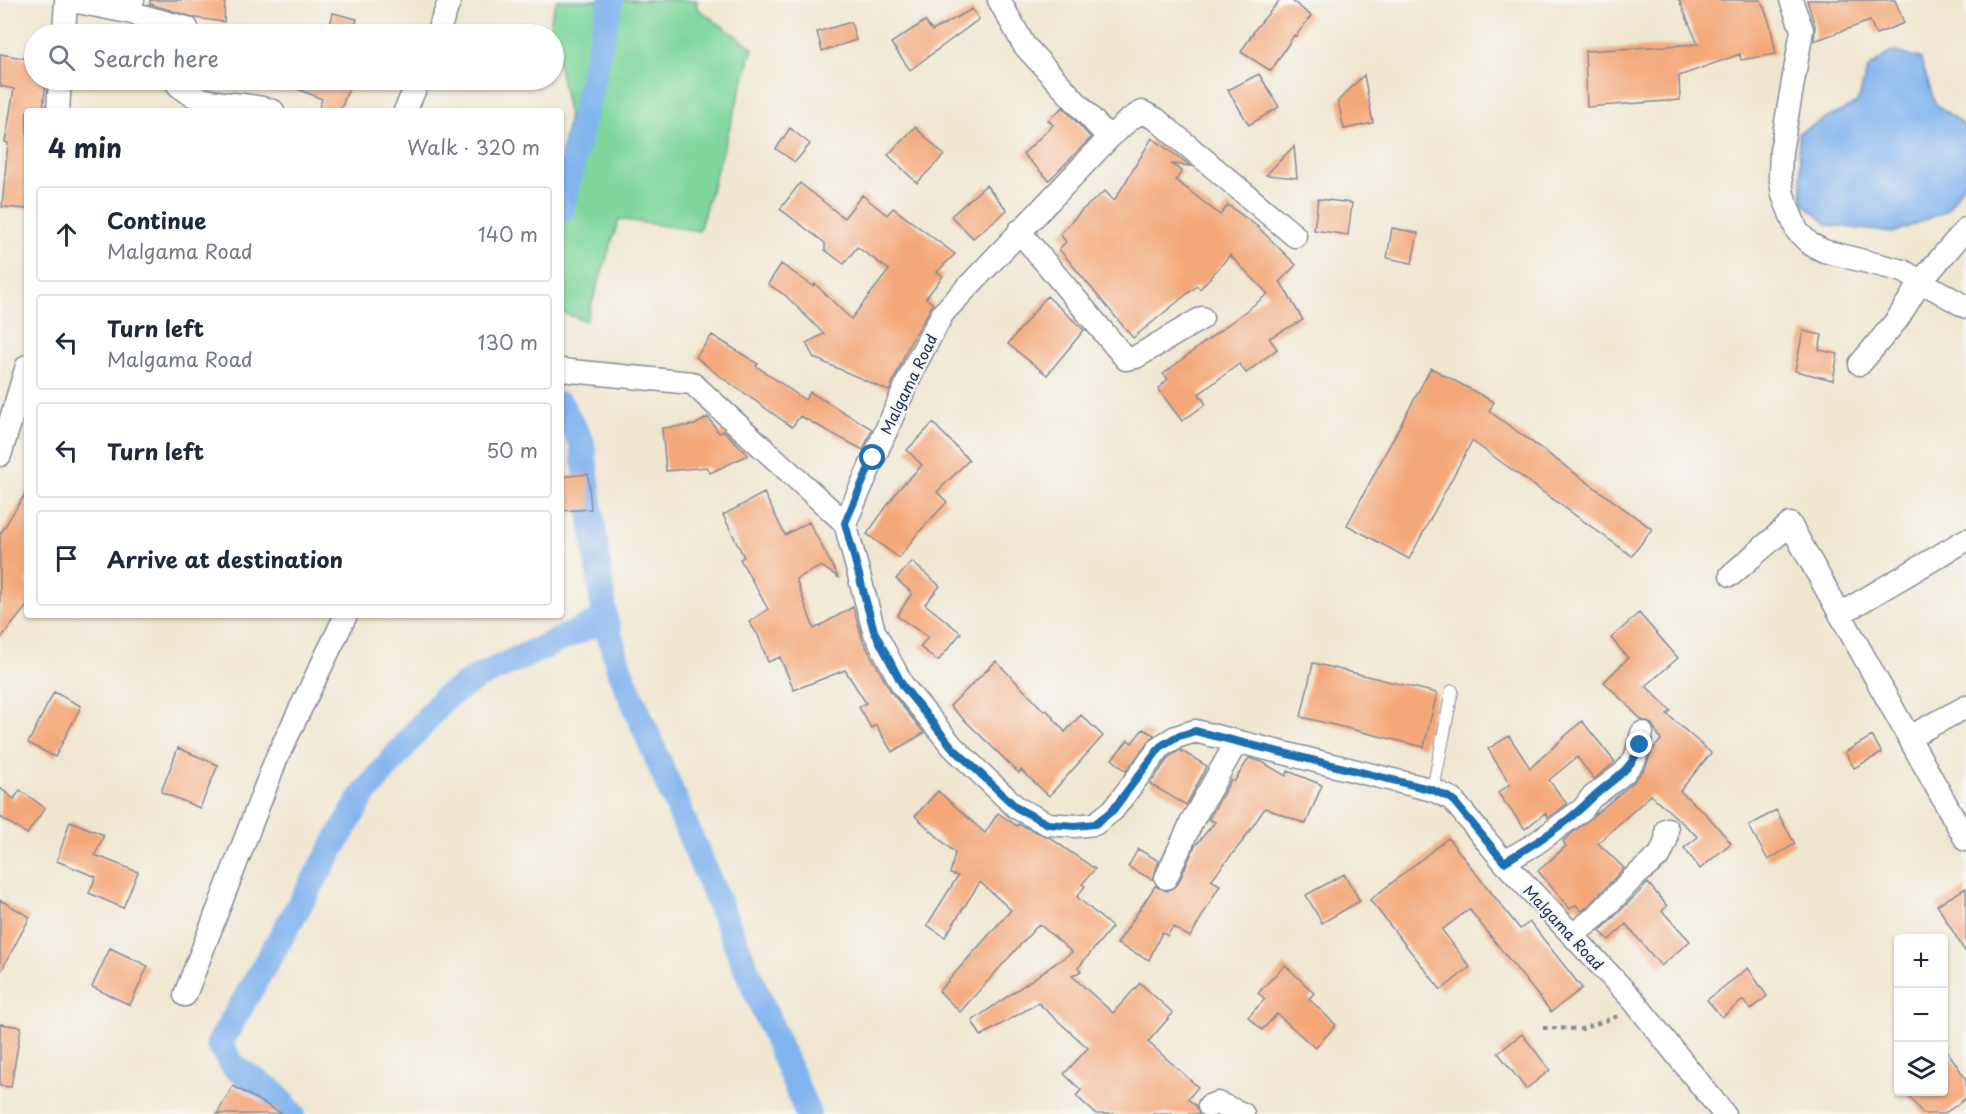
<!DOCTYPE html>
<meta charset="utf-8">
<style>
:root{--surface:#fff;--page:#f2f2f3;--text:#1f2937;--muted:#747a83;--line:#e0e1e3}
body{margin:0;font-family:"Playpen Sans",sans-serif;background:var(--page);color:var(--text)}
.controls{position:absolute;right:18px;bottom:18px;display:grid;overflow:hidden;border-radius:6px;box-shadow:0 2px 4px #0004}
.controls button{width:54px;height:54px;display:grid;place-items:center;padding:0;border:0;border-bottom:2px solid var(--line);background:var(--surface);color:var(--text);font:30px sans-serif}
.stop{position:absolute;width:18px;height:18px;margin:-14px;border:4px solid #1f6fb2;border-radius:50%;background:#fff}
.stop.end{background:#1f6fb2;border-color:#fff;box-shadow:0 2px 6px #0008}
.list{margin:0;padding:0;list-style:none}
h2{display:flex;justify-content:space-between;align-items:center;height:78px;margin:0;padding:0 24px;font-size:26px}
h2 small{font-size:20px;font-weight:400;color:var(--muted)}
.list li{display:grid;grid-template-columns:39px 1fr auto;gap:18px;align-items:center;box-sizing:border-box;height:96px;margin:0 12px 12px;padding:0 12px;border:2px solid var(--line);border-radius:6px}
.list b{display:block;font-size:22px;white-space:nowrap}
.list p{margin:0;font-size:20px;white-space:nowrap;color:var(--muted)}
.list em{font-size:20px;font-style:normal;color:var(--muted)}
.icon{flex:none;width:33px;height:33px;fill:none;stroke:currentColor;stroke-width:2;stroke-linecap:round;stroke-linejoin:round}
.map{position:relative;flex:none;width:1966px;height:1114px;overflow:hidden}
.search{position:absolute;background:var(--surface);box-shadow:0 2px 4px #0004;left:24px;top:24px;width:540px;height:66px;display:flex;align-items:center;gap:15px;box-sizing:border-box;padding:0 21px;border-radius:33px;color:var(--muted);font-size:22px}
.panel{position:absolute;background:var(--surface);box-shadow:0 2px 4px #0004;left:24px;top:108px;width:540px;height:510px;border-radius:6px}
.map>svg:first-child{display:block}
</style>
<div class="map">
<svg width="1966" height="1114" viewBox="0 0 1966 1114">
<rect width="100%" height="100%" fill="#f6f6f2"/>
<filter id="ink" filterUnits="userSpaceOnUse"><feTurbulence type="fractalNoise" baseFrequency=".0167" numOctaves="2"/><feDisplacementMap in="SourceGraphic" scale="12" xChannelSelector="R" yChannelSelector="G"/><feConvolveMatrix kernelMatrix="1 2 1 2 8 2 1 2 1" color-interpolation-filters="sRGB"/></filter>
<filter id="wash" filterUnits="userSpaceOnUse"><feTurbulence type="fractalNoise" baseFrequency=".008" numOctaves="4" result="noise"/><feDisplacementMap in="SourceGraphic" scale="24" xChannelSelector="R" yChannelSelector="G"/><feGaussianBlur stdDeviation="1.35" result="paint"/><feColorMatrix in="noise" values="0 0 0 0 0 0 0 0 0 0 0 0 0 0 0 0 0 1.4 0 .05"/><feComposite in="paint" operator="in"/></filter>
<g filter="url(#wash)">
<rect width="100%" height="100%" fill="#f0e7d1"/>
<!-- green -->
<path fill="#7fd79c" stroke="#4d837d" stroke-width="1.5" d="M 557,0 L 697,0 L 697,8 L 753,48 L 699,231 L 619,219 L 586,321 L 561,312 L 561,156 L 569,117 L 550,19 Z"/>
<!-- water -->
<path fill="#81b4ee" stroke="#4e72a6" stroke-width="1.5" d="M 1891,51 L 1920,58 L 1935,103 L 1966,127 L 1966,180 L 1947,211 L 1893,233 L 1828,225 L 1803,203 L 1798,133 L 1857,103 L 1868,69 Z"/>
<g fill="none" stroke-linecap="round" stroke-linejoin="round">
<!-- canal -->
<path stroke="#81b4ee" stroke-width="26" d="M 561,210 L 611,0
M 561,405 L 582,443 L 605,619 L 619,668 L 808,1114
M 292,1114 L 272,1091 L 234,1067 L 219,1044 L 362,797 L 444,698 L 478,677 L 605,619"/>
</g>
<g id="blocks">
<!-- building -->
<path fill="#f4a879" d="M 150,0 L 225,0 L 224,22 L 196,18 L 150,4 Z
M 1280,0 L 1291,0 L 1311,16 L 1296,36 L 1294,35 L 1271,71 L 1241,52 L 1256,28 Z
M 1679,0 L 1761,0 L 1770,24 L 1776,54 L 1741,60 L 1740,54 L 1679,76 L 1680,100 L 1587,107 L 1585,51 L 1698,44 Z
M 1807,0 L 1895,0 L 1904,23 L 1876,34 L 1870,21 L 1814,41 L 1815,26 Z
M 972,9 L 979,19 L 910,70 L 891,43 L 925,21 L 932,31 Z
M 333,13 L 357,19 L 352,34 L 328,34 Z
M 851,22 L 856,40 L 822,51 L 817,32 Z
M 0,54 L 34,60 L 34,80 L 46,80 L 43,111 L 27,111 L 27,209 L 2,207 L 8,143 L 5,142 L 14,89 L 0,86 Z
M 1259,74 L 1279,107 L 1249,125 L 1228,90 Z
M 1364,75 L 1373,123 L 1344,129 L 1338,101 Z
M 276,80 L 352,80 L 340,111 L 318,111 L 322,99 Z
M 1063,107 L 1091,138 L 1049,180 L 1023,154 L 1053,125 L 1048,120 Z
M 915,127 L 944,155 L 917,183 L 888,155 Z
M 790,128 L 810,144 L 795,162 L 776,149 Z
M 1152,138 L 1191,166 L 1171,164 L 1182,171 L 1176,180 L 1220,215 L 1228,205 L 1258,227 L 1296,265 L 1280,281 L 1303,320 L 1269,338 L 1277,349 L 1246,373 L 1239,364 L 1199,394 L 1206,404 L 1182,421 L 1158,389 L 1168,379 L 1163,374 L 1268,294 L 1230,255 L 1200,289 L 1197,286 L 1133,338 L 1059,249 L 1066,242 L 1060,234 L 1082,210 L 1105,191 L 1114,201 Z
M 1294,146 L 1297,178 L 1266,175 Z
M 800,183 L 844,218 L 862,195 L 887,215 L 893,208 L 955,254 L 937,272 L 943,276 L 926,298 L 933,304 L 909,345 L 889,391 L 814,358 L 806,343 L 824,334 L 786,296 L 768,284 L 781,264 L 813,286 L 815,284 L 851,319 L 889,270 L 857,247 L 844,264 L 825,250 L 825,243 L 780,209 Z
M 986,185 L 1007,210 L 973,238 L 951,216 Z
M 1318,199 L 1352,203 L 1348,235 L 1314,230 Z
M 1392,228 L 1418,233 L 1412,263 L 1387,258 Z
M 1047,296 L 1084,330 L 1047,375 L 1008,344 Z
M 1803,331 L 1822,335 L 1819,350 L 1838,354 L 1833,380 L 1795,371 Z
M 712,335 L 758,364 L 756,366 L 805,400 L 810,392 L 872,429 L 863,450 L 800,416 L 792,427 L 717,374 L 696,357 Z
M 1431,368 L 1494,402 L 1489,411 L 1652,529 L 1632,556 L 1472,441 L 1409,559 L 1347,525 Z
M 708,417 L 719,433 L 724,431 L 748,455 L 710,473 L 707,467 L 666,471 L 662,428 L 695,425 Z
M 933,423 L 969,460 L 937,492 L 947,502 L 918,533 L 899,558 L 867,534 L 898,490 L 922,465 L 907,450 Z
M 588,474 L 591,509 L 561,511 L 561,477 Z
M 27,491 L 27,606 L 0,639 L 0,534 Z
M 764,493 L 785,535 L 809,522 L 838,577 L 821,566 L 796,579 L 814,629 L 853,607 L 863,641 L 891,692 L 924,733 L 892,752 L 876,725 L 871,728 L 859,707 L 866,703 L 845,670 L 794,690 L 780,657 L 768,662 L 758,635 L 749,622 L 768,609 L 740,559 L 744,557 L 723,515 Z
M 912,562 L 940,586 L 925,604 L 961,633 L 938,661 L 920,647 L 928,637 L 897,616 L 912,593 L 896,579 Z
M 1639,613 L 1678,658 L 1646,686 L 1671,711 L 1667,714 L 1711,753 L 1680,791 L 1707,815 L 1731,843 L 1700,869 L 1684,848 L 1698,837 L 1651,795 L 1598,843 L 1624,868 L 1588,906 L 1582,911 L 1576,905 L 1570,909 L 1538,871 L 1566,846 L 1563,841 L 1634,782 L 1646,767 L 1652,750 L 1661,740 L 1652,724 L 1642,720 L 1604,682 L 1628,658 L 1611,638 Z
M 996,661 L 1044,711 L 1046,709 L 1065,732 L 1081,715 L 1103,736 L 1049,796 L 1021,770 L 1019,773 L 950,706 Z
M 1313,663 L 1437,693 L 1424,747 L 1301,717 Z
M 54,692 L 81,706 L 55,757 L 28,743 Z
M 1582,721 L 1615,762 L 1594,779 L 1577,757 L 1549,780 L 1567,804 L 1548,818 L 1545,813 L 1525,829 L 1498,793 L 1510,784 L 1488,749 L 1509,736 L 1530,768 Z
M 1143,729 L 1154,735 L 1126,771 L 1112,759 L 1128,740 L 1132,743 Z
M 1872,736 L 1882,753 L 1854,768 L 1845,752 Z
M 178,748 L 218,765 L 200,808 L 161,792 Z
M 1180,750 L 1207,766 L 1186,805 L 1150,784 L 1170,756 Z
M 1249,758 L 1262,762 L 1286,776 L 1288,771 L 1322,785 L 1306,824 L 1265,808 L 1242,842 L 1211,880 L 1220,885 L 1190,937 L 1173,927 L 1167,936 L 1162,932 L 1149,960 L 1117,944 L 1155,886 L 1167,891 L 1178,884 L 1195,846 L 1215,822 L 1209,819 L 1231,780 L 1234,782 Z
M 0,788 L 14,799 L 20,790 L 45,808 L 27,834 L 0,817 Z
M 938,791 L 985,833 L 998,813 L 1017,826 L 1018,824 L 1050,838 L 1095,869 L 1082,884 L 1085,886 L 1077,897 L 1112,927 L 1078,968 L 1081,971 L 1072,976 L 1113,1013 L 1140,983 L 1173,1013 L 1148,1042 L 1198,1087 L 1188,1099 L 1196,1106 L 1199,1114 L 1096,1114 L 1076,1096 L 1081,1090 L 1064,1074 L 1088,1048 L 1038,1003 L 981,1036 L 972,1021 L 1072,952 L 1039,924 L 960,1012 L 939,991 L 1011,910 L 980,882 L 945,937 L 927,925 L 958,876 L 950,874 L 955,853 L 915,816 Z
M 1776,810 L 1795,844 L 1768,860 L 1749,826 Z
M 70,821 L 104,835 L 95,855 L 138,872 L 123,908 L 89,893 L 96,877 L 57,861 Z
M 1448,838 L 1520,929 L 1530,922 L 1582,988 L 1551,1012 L 1469,909 L 1442,930 L 1470,967 L 1441,990 L 1370,900 Z
M 1138,849 L 1159,861 L 1153,880 L 1128,867 Z
M 1344,874 L 1360,901 L 1322,923 L 1306,895 Z
M 1648,883 L 1667,906 L 1662,911 L 1690,941 L 1661,966 L 1626,924 L 1609,940 L 1600,931 Z
M 1966,888 L 1966,953 L 1937,905 Z
M 0,900 L 30,917 L 0,973 Z
M 110,948 L 148,966 L 130,1005 L 92,987 Z
M 1285,965 L 1314,993 L 1309,999 L 1336,1025 L 1315,1048 L 1277,1014 L 1262,1030 L 1248,1017 L 1265,999 L 1258,993 Z
M 1748,968 L 1767,996 L 1750,1010 L 1743,1000 L 1722,1017 L 1707,1000 Z
M 0,1024 L 21,1027 L 11,1087 L 0,1086 Z
M 1522,1034 L 1550,1070 L 1526,1089 L 1498,1053 Z
M 1944,1046 L 1966,1079 L 1966,1098 L 1944,1114 L 1923,1114 L 1906,1092 L 1944,1092 Z
M 233,1086 L 283,1114 L 217,1114 Z"/>
</g>
</g>
<g filter="url(#ink)">
<use href="#blocks" fill-opacity="0" stroke="#868b98" stroke-width="1.5"/>
<g fill="none" stroke-linecap="round" stroke-linejoin="round">
<defs>
<path id="service" d="M 1433,790 L 1452,691"/>
<path id="minor" d="M 67,0 L 128,12 L 133,0
M 999,0 L 1024,45 L 1109,138 L 943,313 L 917,361 L 845,523 L 874,631 L 903,686 L 953,747 L 1017,808 L 1048,824 L 1075,826 L 1095,824 L 1113,810 L 1161,746 L 1176,737 L 1195,731 L 1433,790 L 1452,799 L 1504,862 L 1633,1000 L 1724,1114
M 1791,0 L 1802,30 L 1781,151 L 1780,175 L 1783,195 L 1797,231 L 1810,244 L 1824,251 L 1903,271 L 1966,307
M 128,12 L 187,28 L 184,34
M 64,34 L 66,0
M 437,34 L 450,0
M 174,80 C 196,111 241,99 273,111
M 58,111 L 60,80
M 405,111 L 419,80
M 1109,138 L 1130,119 L 1142,112 L 1156,119 L 1295,236
M 1019,231 L 1126,359 L 1136,357 L 1202,318
M 1860,364 L 1897,320 L 1921,281 L 1966,229
M 561,370 L 692,383 L 845,523
M 0,455 L 27,366
M 1731,575 L 1790,524 L 1966,840
M 1840,614 L 1966,540
M 1909,737 L 1966,707
M 1504,862 L 1535,844 L 1583,809 L 1591,798 L 1624,773 L 1635,759 L 1642,733
M 1166,878 L 1192,821 L 1236,743
M 1572,935 L 1597,916 L 1632,879 L 1660,855 L 1666,841 L 1667,829
M 185,995 L 277,757 L 346,615
M 1209,1106 L 1217,1103 L 1243,1114"/>
</defs>
<!-- service casing -->
<use href="#service" stroke="#868b98" stroke-width="14"/>
<!-- minor casing -->
<use href="#minor" stroke="#868b98" stroke-width="25"/>
<!-- path -->
<path stroke="#868b98" stroke-width="4" stroke-dasharray="4.5 4.5" stroke-linecap="butt" d="M 1543,1028 L 1582,1029 L 1618,1016"/>
<!-- service -->
<use href="#service" stroke="#fff" stroke-width="12"/>
<!-- minor -->
<use href="#minor" stroke="#fff" stroke-width="22"/>
</g>
</g>
<g fill="none" stroke-linecap="round" stroke-linejoin="round" filter="url(#ink)">
<!-- route -->
<path stroke="#1f6fb2" stroke-width="8" d="M 873,458 L 845,523 L 874,631 L 903,686 L 952,747 L 1017,808 L 1048,824 L 1075,826 L 1095,824 L 1113,810 L 1161,746 L 1176,737 L 1195,731 L 1433,790 L 1452,799 L 1504,862 C 1535,844 1566,824 1591,799 C 1610,780 1631,773 1640,745"/>
</g>
<g text-anchor="middle" dominant-baseline="central" stroke-width="4.5" stroke-linejoin="round" paint-order="stroke">
<!-- street labels -->
<g font-size="15" fill="#1b2f5e" stroke="#f6f6f2">
<text transform="translate(908 384) rotate(-64)">Malgama Road</text>
<text transform="translate(1564 927) rotate(47)">Malgama Road</text>
</g>
</g>
</svg>
<div class="controls">
<button>+</button>
<button>−</button>
<button><svg class="icon" aria-label="layers" viewBox="0 0 24 24"><path d="M12 4l9 5-9 5-9-5zM3 14l9 5 9-5"/></svg></button>
</div>
<div class="stop" style="left:873px;top:458px"></div>
<div class="stop end" style="left:1640px;top:745px"></div>
<div class="search"><svg class="icon" aria-label="search" viewBox="0 0 24 24"><circle cx="10" cy="10" r="6"/><path d="M15 15l6 6"/></svg>Search here</div>
<section class="panel">
<h2>4 min<small>Walk · 320 m</small></h2>
<ul class="list">
<li><svg class="icon" aria-label="ahead" viewBox="0 0 24 24"><path d="M12 20V5M6 11l6-6 6 6"/></svg><div><b>Continue</b><p>Malgama Road</p></div><em>140 m</em></li>
<li><svg class="icon" aria-label="left" viewBox="0 0 24 24"><path d="M17 20v-9H6M10 6l-5 5 5 5"/></svg><div><b>Turn left</b><p>Malgama Road</p></div><em>130 m</em></li>
<li><svg class="icon" aria-label="left" viewBox="0 0 24 24"><path d="M17 20v-9H6M10 6l-5 5 5 5"/></svg><div><b>Turn left</b></div><em>50 m</em></li>
<li><svg class="icon" aria-label="arrive" viewBox="0 0 24 24"><path d="M6 21V4h12l-3 4 3 4H6"/></svg><div><b>Arrive at destination</b></div></li>
</ul>
</section>
</div>
